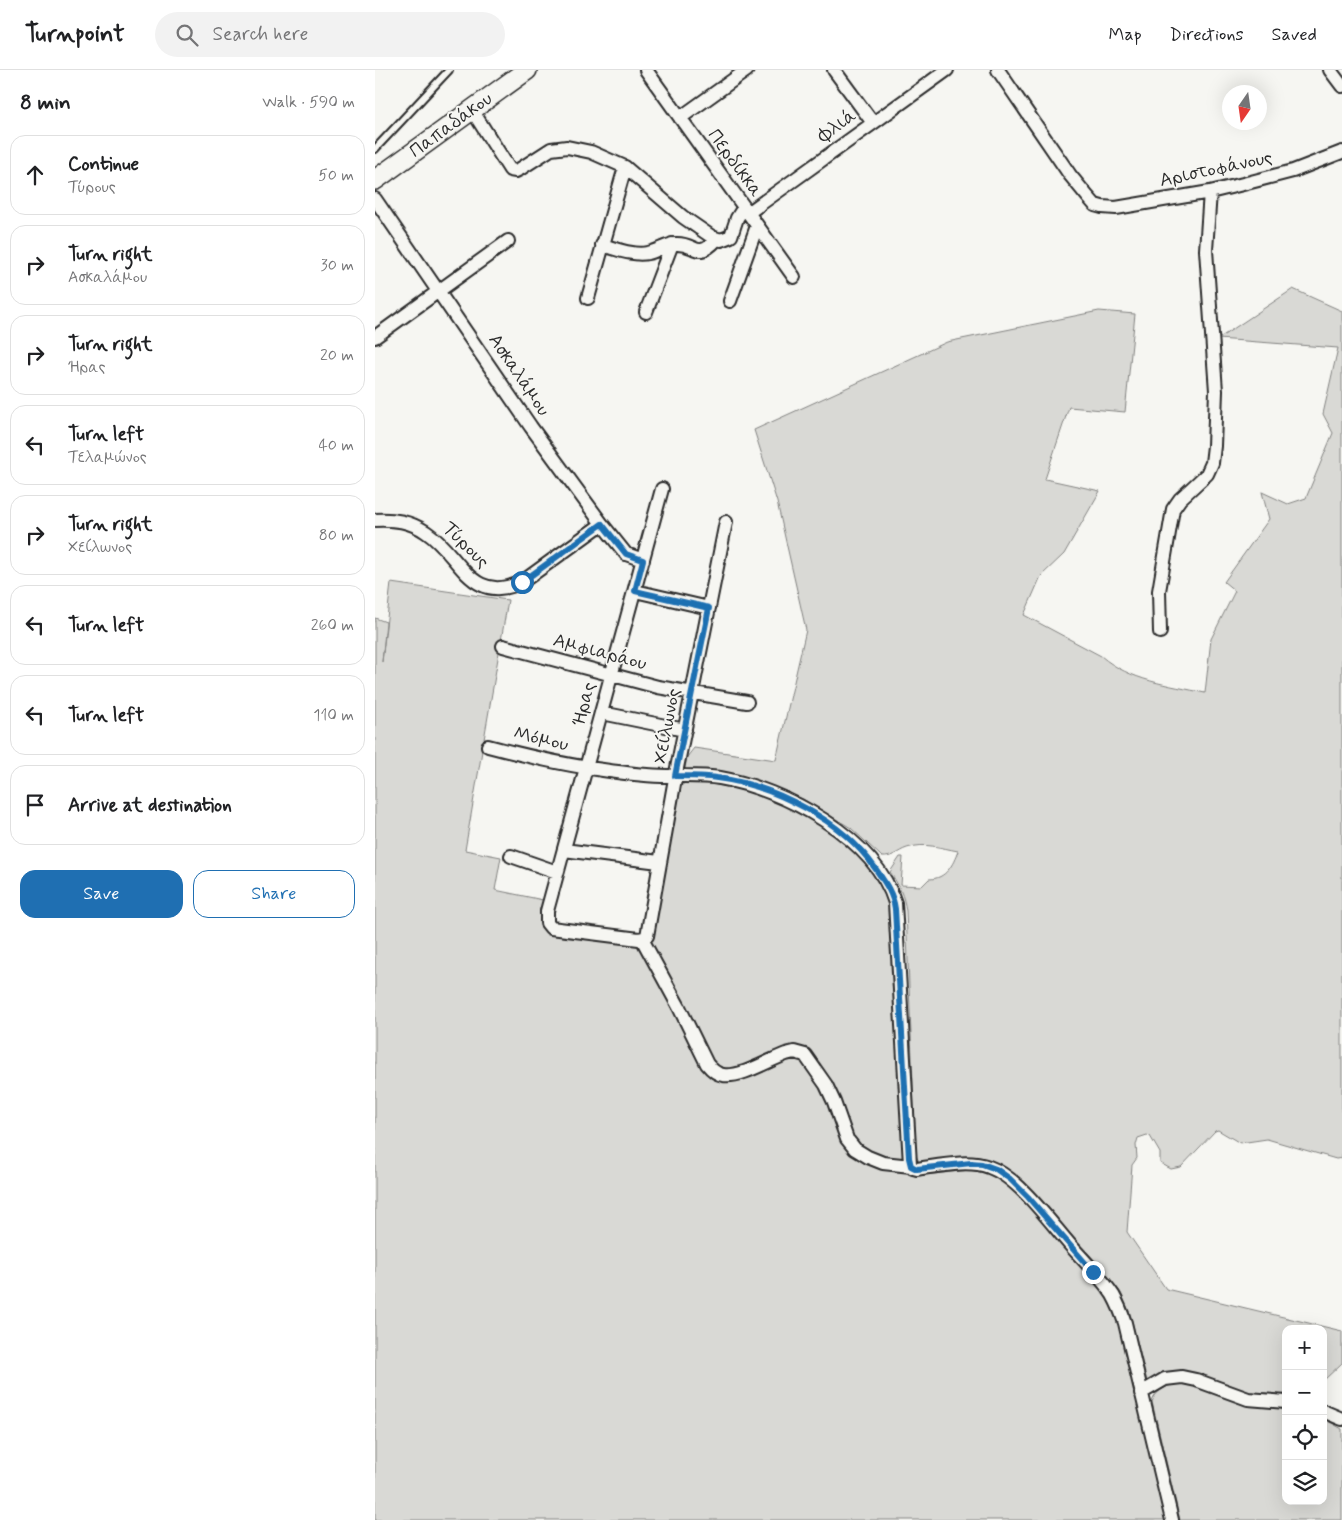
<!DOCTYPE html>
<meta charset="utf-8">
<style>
:root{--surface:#fff;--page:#f2f2f2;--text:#202124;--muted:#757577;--line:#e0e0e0;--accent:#1f6fb2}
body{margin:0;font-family:Mynerve,sans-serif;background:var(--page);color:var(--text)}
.controls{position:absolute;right:15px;bottom:15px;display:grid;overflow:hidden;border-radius:10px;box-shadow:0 5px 20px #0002}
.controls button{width:45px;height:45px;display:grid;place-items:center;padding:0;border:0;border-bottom:1px solid var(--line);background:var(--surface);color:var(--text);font:25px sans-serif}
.compass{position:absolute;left:847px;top:15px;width:45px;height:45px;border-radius:50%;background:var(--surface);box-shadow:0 5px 20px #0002;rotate:193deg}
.stop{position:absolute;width:15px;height:15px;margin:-11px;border:4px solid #1f6fb2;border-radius:50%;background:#fff}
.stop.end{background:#1f6fb2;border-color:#fff;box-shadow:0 1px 5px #0008}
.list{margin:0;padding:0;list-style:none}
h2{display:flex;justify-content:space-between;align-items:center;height:65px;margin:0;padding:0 20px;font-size:21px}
h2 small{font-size:16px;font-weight:400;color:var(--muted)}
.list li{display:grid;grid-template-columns:32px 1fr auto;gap:15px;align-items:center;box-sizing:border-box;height:80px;margin:0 10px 10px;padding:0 10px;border:1px solid var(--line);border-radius:15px}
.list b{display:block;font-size:19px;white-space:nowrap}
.list p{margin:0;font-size:16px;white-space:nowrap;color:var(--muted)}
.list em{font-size:16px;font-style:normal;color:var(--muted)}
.actions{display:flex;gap:10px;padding:15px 20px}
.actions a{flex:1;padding:11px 0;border:1px solid var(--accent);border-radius:15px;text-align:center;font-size:18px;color:var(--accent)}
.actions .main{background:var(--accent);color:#fff}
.icon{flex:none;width:28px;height:28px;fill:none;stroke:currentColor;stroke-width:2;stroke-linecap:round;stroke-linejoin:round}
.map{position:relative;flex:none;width:967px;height:1450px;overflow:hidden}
header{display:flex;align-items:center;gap:30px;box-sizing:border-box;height:70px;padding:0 25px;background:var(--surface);border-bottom:1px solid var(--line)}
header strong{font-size:24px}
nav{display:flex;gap:28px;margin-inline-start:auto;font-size:18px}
.search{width:350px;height:45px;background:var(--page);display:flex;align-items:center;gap:12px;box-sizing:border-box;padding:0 18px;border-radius:28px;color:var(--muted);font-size:19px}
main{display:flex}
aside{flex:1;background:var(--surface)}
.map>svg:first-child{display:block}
</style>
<header>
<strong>Turnpoint</strong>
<div class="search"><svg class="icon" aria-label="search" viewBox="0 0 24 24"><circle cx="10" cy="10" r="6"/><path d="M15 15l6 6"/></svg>Search here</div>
<nav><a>Map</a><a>Directions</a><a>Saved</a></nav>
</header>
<main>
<aside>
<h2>8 min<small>Walk · 590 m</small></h2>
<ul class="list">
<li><svg class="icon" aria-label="ahead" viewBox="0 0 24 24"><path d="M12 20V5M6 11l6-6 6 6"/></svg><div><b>Continue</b><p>Τύρους</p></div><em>50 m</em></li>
<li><svg class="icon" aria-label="right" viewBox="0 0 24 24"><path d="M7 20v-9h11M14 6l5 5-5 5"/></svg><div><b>Turn right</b><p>Ασκαλάμου</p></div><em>30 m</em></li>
<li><svg class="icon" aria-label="right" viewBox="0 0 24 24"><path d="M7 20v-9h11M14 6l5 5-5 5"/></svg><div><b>Turn right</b><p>Ήρας</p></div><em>20 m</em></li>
<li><svg class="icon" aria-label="left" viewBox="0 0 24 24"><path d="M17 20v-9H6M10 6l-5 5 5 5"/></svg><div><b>Turn left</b><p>Τελαμώνος</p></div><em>40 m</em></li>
<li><svg class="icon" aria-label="right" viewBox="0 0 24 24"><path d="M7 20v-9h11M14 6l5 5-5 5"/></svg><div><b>Turn right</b><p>Χείλωνος</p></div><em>80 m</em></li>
<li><svg class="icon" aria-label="left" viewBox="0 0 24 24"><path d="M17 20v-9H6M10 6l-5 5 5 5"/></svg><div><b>Turn left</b></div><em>260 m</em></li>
<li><svg class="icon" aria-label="left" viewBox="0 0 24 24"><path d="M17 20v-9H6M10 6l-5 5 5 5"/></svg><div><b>Turn left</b></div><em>110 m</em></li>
<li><svg class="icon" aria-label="arrive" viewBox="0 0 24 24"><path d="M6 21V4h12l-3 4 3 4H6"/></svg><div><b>Arrive at destination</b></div></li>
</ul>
<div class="actions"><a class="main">Save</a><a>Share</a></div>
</aside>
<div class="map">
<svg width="967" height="1450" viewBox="0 0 967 1450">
<rect width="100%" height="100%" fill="#f6f6f2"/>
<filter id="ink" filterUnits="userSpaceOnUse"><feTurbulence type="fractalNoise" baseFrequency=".02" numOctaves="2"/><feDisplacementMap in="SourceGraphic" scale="10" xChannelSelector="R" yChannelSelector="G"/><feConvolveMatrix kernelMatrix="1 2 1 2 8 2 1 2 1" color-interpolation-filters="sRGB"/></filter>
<g filter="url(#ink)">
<!-- green -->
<path fill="#d9d9d5" stroke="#828280" d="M 918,219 L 967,241 L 967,1088 L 961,1089 L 892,1069 L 865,1073 L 843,1060 L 840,1061 L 806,1097 L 796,1099 L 785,1093 L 785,1083 L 775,1066 L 772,1065 L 763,1068 L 761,1075 L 762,1088 L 757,1095 L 752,1162 L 791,1219 L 967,1261 L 967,1293 L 948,1311 L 948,1259 L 911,1259 L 911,1324 L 899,1325 L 876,1323 L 807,1302 L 791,1303 L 772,1311 L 755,1243 L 746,1223 L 713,1183 L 643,1107 C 606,1075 587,1091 545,1093 L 541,1086 L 531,841 C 529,826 524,815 515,802 L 525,787 L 528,787 L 526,815 L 547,816 L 554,809 C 571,809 578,795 583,781 C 566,778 550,772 532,778 C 523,781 517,788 507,787 L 476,758 L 428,729 L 366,706 L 311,700 L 310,698 L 312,687 L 319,678 L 401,690 L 431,560 L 402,432 L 379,360 L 572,272 L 724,241 L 760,244 L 750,342 L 694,337 L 670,409 L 725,421 L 689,484 L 666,506 L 649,545 L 726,586 C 755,611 794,615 830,623 L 836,569 L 860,521 L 849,512 L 894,449 L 887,422 L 913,434 L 931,428 L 958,363 L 948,344 L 963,278 L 843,269 Z
M 16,513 L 133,530 L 90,780 L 126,787 L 120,820 L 168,830 L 165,854 L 172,862 L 190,867 L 222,868 L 274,874 L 277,867 L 306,716 C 313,708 332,713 342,715 C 410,726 493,768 515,838 L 530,1099 L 531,1103 L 540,1106 L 596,1100 L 611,1103 L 623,1108 L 646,1126 L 731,1225 L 742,1243 L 793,1450 L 0,1450 L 0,548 L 11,552 L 7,592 Z
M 809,1312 L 911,1337 L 911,1431 L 948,1431 L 948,1348 L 967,1359 L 967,1450 L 805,1450 L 777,1332 C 781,1318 797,1314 809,1312 Z"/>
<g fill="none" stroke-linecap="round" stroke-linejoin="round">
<defs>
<path id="lane" d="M 0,79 L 74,0"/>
<path id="street" d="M 271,0 L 419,207
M 459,0 L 498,53
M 623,0 L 695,105 L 713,127 L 720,135 L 727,137 L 741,138 L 835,122 L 868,114 L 918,101 L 967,82
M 955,0 L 967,16
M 97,40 L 135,100 L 141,101 L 145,99 L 176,79 L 192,77 L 216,82 L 250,97 L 308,147 L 337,167 L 346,170 L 356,166 L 362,148 L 369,137
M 305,48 L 372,0
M 0,129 L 156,357 L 227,454 L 251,484 L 268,490
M 373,143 L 572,0
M 227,175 C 242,179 258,186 273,183 C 282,181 291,175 300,174 C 321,172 321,192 342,169
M 213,228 L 250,97
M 355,231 L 382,156
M 271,242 L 297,174
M 0,267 L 133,171
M 287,419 L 172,841 L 172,853 L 176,858 L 264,869 L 269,868 L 272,866 L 301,703 L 351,452
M 0,450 C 19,449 35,451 51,462 C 86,485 95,536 147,512 L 227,454
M 260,521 L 334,538
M 785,562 L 784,521 L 798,439 L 805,429 L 832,404 L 837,393 L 839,376 L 841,321 L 831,180 L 835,122
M 128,576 L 283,617 L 372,632
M 227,643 L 310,660
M 113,676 C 151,686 189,695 228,700 C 249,703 271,706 292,706 C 310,706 328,705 345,708 C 408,719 500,767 520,833 L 535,1094 L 538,1098 L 542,1099 C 564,1096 593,1089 614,1097 C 643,1107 675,1152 696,1176 C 710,1192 726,1207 738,1225 C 743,1234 747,1244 750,1253 L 797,1450
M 189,780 L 284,792
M 136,786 L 182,802
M 267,869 L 304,937 L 332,994 C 336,999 341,1004 348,1005 C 366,1008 394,990 411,984 L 419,982 L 430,985 L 451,1015 L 459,1032 L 472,1069 L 480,1079 L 493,1087 L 508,1093 L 536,1096
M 766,1323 L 790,1309 L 807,1307 L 821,1310 L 873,1329 L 911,1332
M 948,1341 L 967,1349"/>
<path id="secondary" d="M 0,110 L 152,0"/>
</defs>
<!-- lane casing -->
<use href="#lane" stroke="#2b2b2b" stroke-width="10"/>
<!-- street casing -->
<use href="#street" stroke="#2b2b2b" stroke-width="16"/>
<!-- secondary casing -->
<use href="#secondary" stroke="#2b2b2b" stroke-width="22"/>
<!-- lane -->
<use href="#lane" stroke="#f6f6f2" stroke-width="6"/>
<!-- street -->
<use href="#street" stroke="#f6f6f2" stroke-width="12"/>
<!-- secondary -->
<use href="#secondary" stroke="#f6f6f2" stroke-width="19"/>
</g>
</g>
<g fill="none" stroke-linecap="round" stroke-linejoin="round" filter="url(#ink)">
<!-- route -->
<path stroke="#1f6fb2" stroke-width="6" d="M 147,512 L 227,454 L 251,484 L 268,490 L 260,521 L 334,538 L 300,706 C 314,706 329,706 342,708 C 399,715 468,751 500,798 C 509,811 518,823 520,839 L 534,1088 L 536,1096 L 542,1099 L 596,1093 L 607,1094 L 621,1099 L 635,1109 L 653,1127 L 718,1202"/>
</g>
<g text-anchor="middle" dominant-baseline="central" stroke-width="4" stroke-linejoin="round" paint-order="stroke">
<!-- street labels -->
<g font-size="19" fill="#2b2b2b" stroke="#f6f6f2">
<text transform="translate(76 55) rotate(-36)">Παπαδάκου</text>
<text transform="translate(462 56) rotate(-36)">Φλιά</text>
<text transform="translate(360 93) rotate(54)">Περδίκκα</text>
<text transform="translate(841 99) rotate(-12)">Αριστοφάνους</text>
<text transform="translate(144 305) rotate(56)">Ασκαλάμου</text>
<text transform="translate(91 475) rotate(45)">Τύρους</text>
<text transform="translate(225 582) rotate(15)">Αμφιαράου</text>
<text transform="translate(209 634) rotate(-75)">Ήρας</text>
<text transform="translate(292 656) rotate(-79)">Χείλωνος</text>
<text transform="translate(166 669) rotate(13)">Μόμου</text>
</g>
</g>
</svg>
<div class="controls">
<button>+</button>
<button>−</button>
<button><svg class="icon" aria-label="locate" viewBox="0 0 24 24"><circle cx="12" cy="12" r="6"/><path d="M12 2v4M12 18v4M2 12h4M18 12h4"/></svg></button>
<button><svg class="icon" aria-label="layers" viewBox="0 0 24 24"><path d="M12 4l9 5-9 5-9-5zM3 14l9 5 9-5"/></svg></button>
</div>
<svg class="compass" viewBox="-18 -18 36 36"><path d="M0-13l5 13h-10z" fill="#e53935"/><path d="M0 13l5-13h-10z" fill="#757577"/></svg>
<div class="stop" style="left:147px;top:512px"></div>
<div class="stop end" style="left:718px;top:1202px"></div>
</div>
</main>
